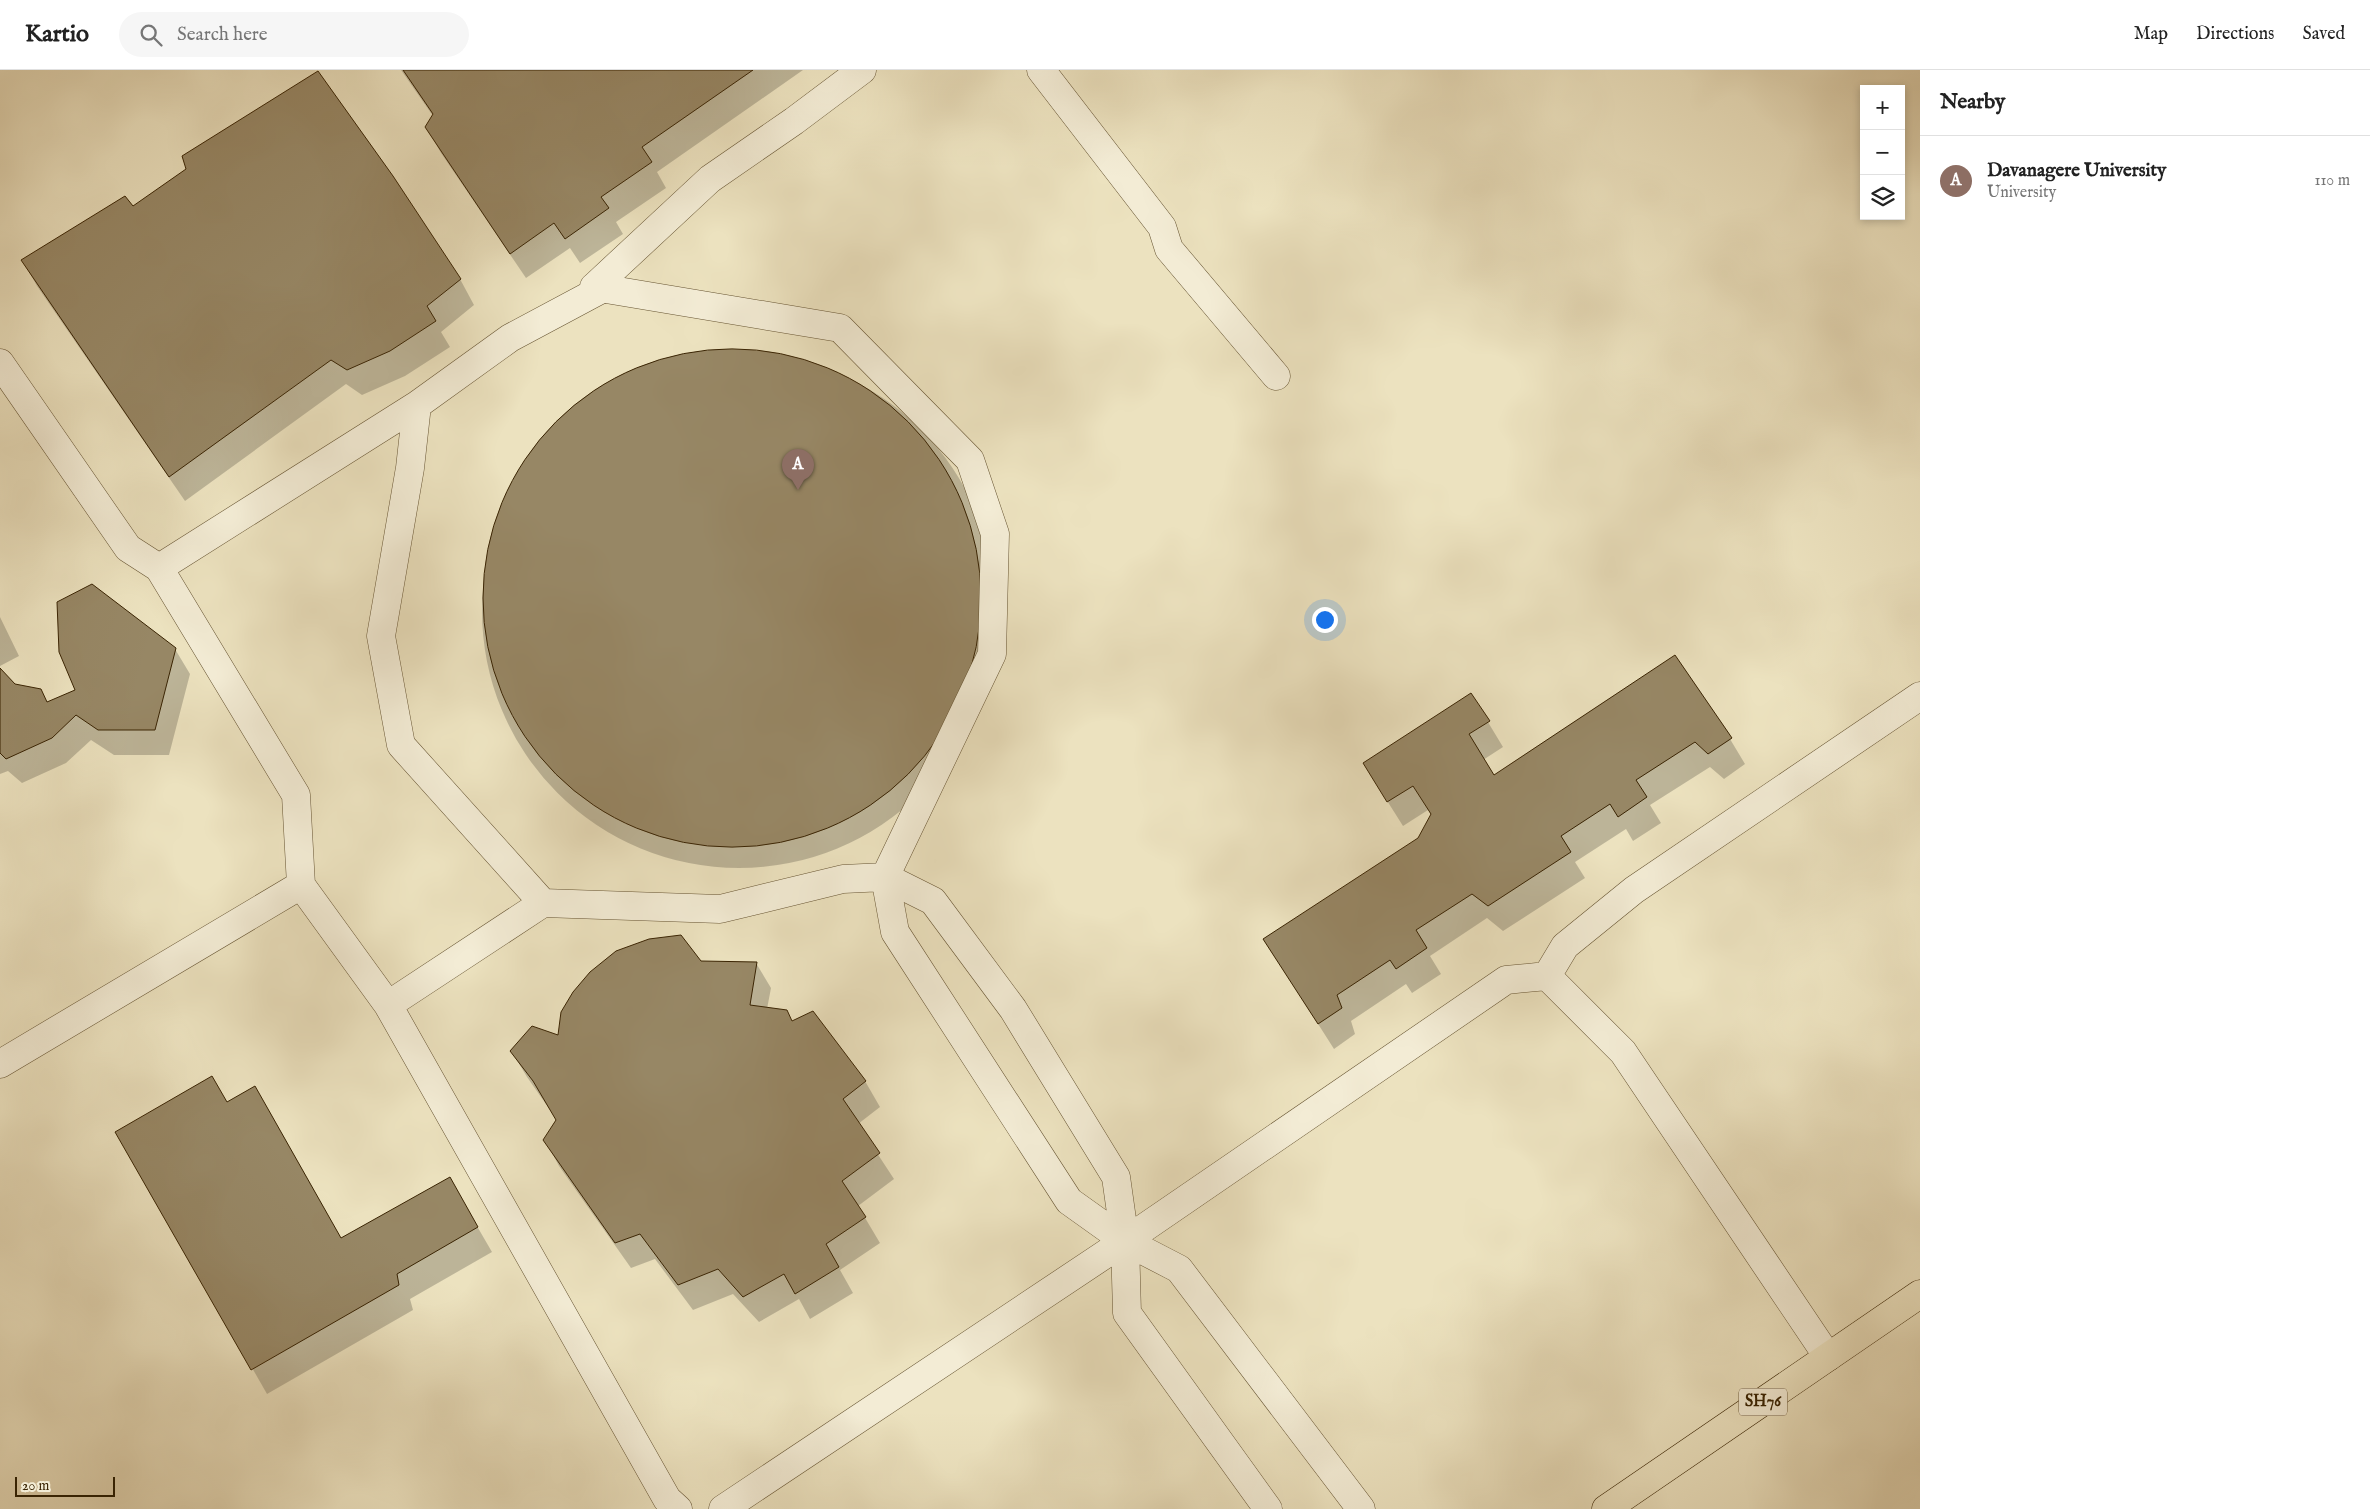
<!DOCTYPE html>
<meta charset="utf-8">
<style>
:root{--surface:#fff;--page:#f6f6f6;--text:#222;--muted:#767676;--line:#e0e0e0;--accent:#8f2418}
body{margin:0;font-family:"IM FELL English",serif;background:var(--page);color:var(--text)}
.controls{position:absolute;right:15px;top:15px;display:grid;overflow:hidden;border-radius:0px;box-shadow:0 2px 8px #0003}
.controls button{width:45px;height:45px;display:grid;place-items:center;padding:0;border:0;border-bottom:1px solid var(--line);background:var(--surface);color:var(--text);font:25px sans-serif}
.scale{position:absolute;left:15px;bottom:12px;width:100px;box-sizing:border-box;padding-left:5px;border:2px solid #3a2403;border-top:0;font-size:14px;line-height:18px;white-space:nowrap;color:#3a2403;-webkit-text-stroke:4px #f3ecd5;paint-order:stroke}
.you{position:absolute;left:1324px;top:549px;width:18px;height:18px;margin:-12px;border:4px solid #fff;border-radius:50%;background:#1a73e8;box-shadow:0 0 0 8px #1a73e833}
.badge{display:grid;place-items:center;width:32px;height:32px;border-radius:50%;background:var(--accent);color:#fff;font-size:16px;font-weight:700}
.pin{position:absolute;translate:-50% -41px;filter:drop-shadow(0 1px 2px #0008)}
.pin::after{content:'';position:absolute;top:26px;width:18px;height:15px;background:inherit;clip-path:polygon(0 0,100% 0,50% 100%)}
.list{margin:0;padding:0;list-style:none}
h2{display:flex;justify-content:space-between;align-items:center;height:65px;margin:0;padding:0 20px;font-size:21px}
h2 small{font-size:16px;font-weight:400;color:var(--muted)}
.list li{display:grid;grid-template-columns:32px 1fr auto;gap:15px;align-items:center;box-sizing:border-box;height:90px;padding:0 20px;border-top:1px solid var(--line)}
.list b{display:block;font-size:19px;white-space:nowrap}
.list p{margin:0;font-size:16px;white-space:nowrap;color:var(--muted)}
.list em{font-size:16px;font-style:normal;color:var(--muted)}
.icon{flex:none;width:28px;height:28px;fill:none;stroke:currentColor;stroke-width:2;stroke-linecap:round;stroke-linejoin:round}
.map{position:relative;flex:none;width:1920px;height:1439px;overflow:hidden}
header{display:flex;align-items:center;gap:30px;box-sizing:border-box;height:70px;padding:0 25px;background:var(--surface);border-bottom:1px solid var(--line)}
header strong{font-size:24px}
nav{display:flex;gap:28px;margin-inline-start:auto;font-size:18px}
.search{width:350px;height:45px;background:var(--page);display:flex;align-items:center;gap:12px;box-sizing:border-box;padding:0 18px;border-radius:28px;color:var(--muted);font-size:19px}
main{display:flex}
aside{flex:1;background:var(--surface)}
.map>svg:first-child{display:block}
</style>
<header>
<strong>Kartio</strong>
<div class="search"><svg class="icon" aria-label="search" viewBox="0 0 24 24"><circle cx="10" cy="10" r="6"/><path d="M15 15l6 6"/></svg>Search here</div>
<nav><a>Map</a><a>Directions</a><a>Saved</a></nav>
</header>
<main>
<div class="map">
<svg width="1920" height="1439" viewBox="0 0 1920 1439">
<rect width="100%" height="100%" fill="#ece2bf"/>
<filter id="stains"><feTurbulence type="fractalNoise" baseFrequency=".004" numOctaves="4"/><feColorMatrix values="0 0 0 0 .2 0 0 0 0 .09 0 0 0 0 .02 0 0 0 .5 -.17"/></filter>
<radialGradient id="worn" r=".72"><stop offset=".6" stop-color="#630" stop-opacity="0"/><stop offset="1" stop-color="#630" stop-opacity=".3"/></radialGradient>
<!-- shadow -->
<path fill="#0003" d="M 401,0 L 803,0 L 657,102 L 666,118 L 616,152 L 623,164 L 580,193 L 570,178 L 526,208 L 441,83 L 426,57 L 433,46 Z
M 133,138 L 460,209 L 474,235 L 441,262 L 450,277 L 405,306 L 362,325 L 346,314 L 185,431 L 37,216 L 23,191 Z
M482 541a257 257 0 1 1 514 0a257 257 0 1 1-514 0Z
M 0,547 L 19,586 L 0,596 Z
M 175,579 L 190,604 L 169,685 L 114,685 L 91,670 L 66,693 L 22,713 L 8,701 L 0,704 L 0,599 L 14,615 L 41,620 L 48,633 Z
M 1674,587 L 1730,669 L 1745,694 L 1724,709 L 1710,697 L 1650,735 L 1661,753 L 1633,771 L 1626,759 L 1575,792 L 1585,808 L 1503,861 L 1487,848 L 1430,886 L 1441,904 L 1412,923 L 1406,914 L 1351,951 L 1355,964 L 1334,979 L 1264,869 L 1419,769 L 1431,745 L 1428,740 L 1403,756 L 1379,718 L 1471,624 L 1503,677 L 1483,690 L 1494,707 Z
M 700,892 L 756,893 L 771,918 L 767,939 L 792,952 L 865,1011 L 880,1037 L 858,1054 L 894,1109 L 858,1136 L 880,1173 L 840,1200 L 853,1223 L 810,1249 L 799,1229 L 759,1252 L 733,1224 L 693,1240 L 655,1189 L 631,1198 L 559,1096 L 545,1070 L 557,1050 L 527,1007 L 512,982 L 560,966 Z
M 226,1033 L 341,1170 L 449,1108 L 492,1182 L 410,1229 L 413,1240 L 267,1324 L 117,1062 Z"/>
<!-- building -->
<path fill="#978765" stroke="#3a2403" d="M 403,0 L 753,0 L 642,77 L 652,92 L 601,127 L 609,138 L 565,169 L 554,153 L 510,184 L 425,57 L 433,44 Z
M 318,1 L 393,106 L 461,209 L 427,236 L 436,251 L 390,281 L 347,300 L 331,290 L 169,407 L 21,190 L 125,126 L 133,136 L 186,99 L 182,86 Z
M483 528a249 249 0 1 1 498 0a249 249 0 1 1-498 0Z
M 92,514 L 176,578 L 155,660 L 98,660 L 76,645 L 52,668 L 6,689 L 0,683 L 0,598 L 15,614 L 41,619 L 47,632 L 75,620 L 59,582 L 57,532 Z
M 1675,585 L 1732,668 L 1708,684 L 1695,672 L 1636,710 L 1647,727 L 1618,747 L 1610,734 L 1561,766 L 1571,782 L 1488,836 L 1472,824 L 1416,860 L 1427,878 L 1396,899 L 1390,890 L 1337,925 L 1342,938 L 1318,954 L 1263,869 L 1418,768 L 1431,744 L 1413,716 L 1387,732 L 1363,693 L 1471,623 L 1490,651 L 1469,664 L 1494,705 Z
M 681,865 L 701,891 L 757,892 L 750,935 L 787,940 L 792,951 L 813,941 L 866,1011 L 843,1029 L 880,1083 L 842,1111 L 866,1147 L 826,1174 L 839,1197 L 795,1224 L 784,1204 L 743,1227 L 718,1199 L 678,1215 L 640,1164 L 615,1173 L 543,1070 L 556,1050 L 533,1011 L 510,981 L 532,956 L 558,965 L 561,942 L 573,922 L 590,902 L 616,881 L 649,869 Z
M 212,1006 L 227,1032 L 255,1016 L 341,1168 L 450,1107 L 478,1157 L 397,1204 L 399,1215 L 251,1300 L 115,1062 Z"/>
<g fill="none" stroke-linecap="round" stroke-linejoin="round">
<defs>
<path id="minor" d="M 1041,0 L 1162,157 L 1169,179 L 1276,306
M 594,217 L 840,258 L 970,390 L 995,464 L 992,584 L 885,807 L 895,862 L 1069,1131 L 1125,1171 L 1179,1199 L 1361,1439
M 594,217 L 710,109 L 794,51 L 862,0
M 0,293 L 128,478 L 159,498 L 296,725 L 301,815 L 388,935 L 667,1429 L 678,1439
M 417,335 L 410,398 L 381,566 L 401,675 L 543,833
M 159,498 L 417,335 L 510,268 L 598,221 L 594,217
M 1547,906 L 1623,982 L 1828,1287
M 1547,906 L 1565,876 L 1634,820 L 1920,626
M 388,935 L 543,833 L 720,839 L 843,809 L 885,807 L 933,831 L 1013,939 L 1116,1107 L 1125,1171 L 1127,1243 L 1268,1439
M 0,994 L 301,815
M 723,1439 L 1125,1171 L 1506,910 L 1547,906"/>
<path id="major" d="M 1606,1439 L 1920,1224"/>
</defs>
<!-- minor casing -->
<use href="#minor" stroke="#665432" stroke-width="29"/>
<!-- major casing -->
<use href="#major" stroke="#3a2403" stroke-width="29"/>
<!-- minor -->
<use href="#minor" stroke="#f3ecd5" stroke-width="28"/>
<!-- major -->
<use href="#major" stroke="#ece2bf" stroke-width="28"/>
</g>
<g text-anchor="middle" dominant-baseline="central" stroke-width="4.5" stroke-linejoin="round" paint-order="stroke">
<!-- shield labels -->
<rect fill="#f3ecd5" stroke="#726042" stroke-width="1" x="1739" y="1318.5" width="48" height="27" rx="4"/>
<g font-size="16" font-weight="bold" fill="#3a2403">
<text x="1763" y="1332">SH76</text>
</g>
</g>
<rect width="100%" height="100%" filter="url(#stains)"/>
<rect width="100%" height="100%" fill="url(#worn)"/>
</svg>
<div class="controls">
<button>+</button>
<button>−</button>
<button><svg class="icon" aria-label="layers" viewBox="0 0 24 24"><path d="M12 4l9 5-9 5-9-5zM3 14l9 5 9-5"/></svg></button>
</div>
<div class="scale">20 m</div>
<div class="you"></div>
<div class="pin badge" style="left:798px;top:420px;background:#8d6e63">A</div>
</div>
<aside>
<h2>Nearby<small></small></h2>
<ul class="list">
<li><span class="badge" style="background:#8d6e63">A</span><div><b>Davanagere University</b><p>University</p></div><em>110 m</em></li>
</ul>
</aside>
</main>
